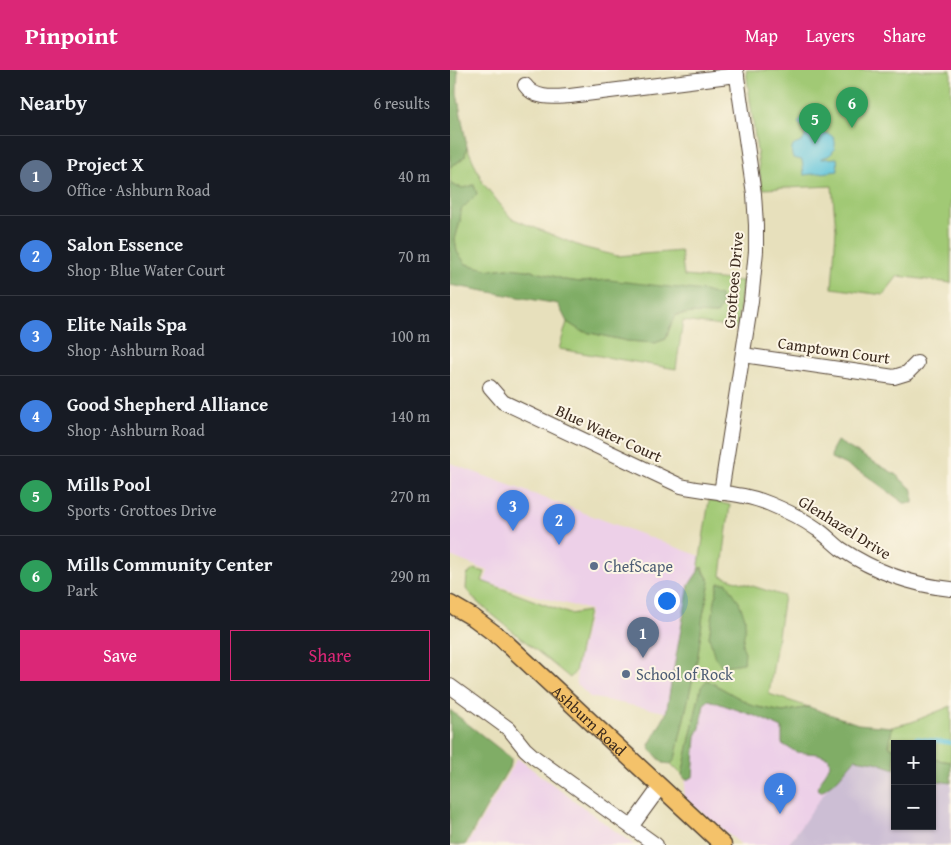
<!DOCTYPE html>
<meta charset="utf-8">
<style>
:root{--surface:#171b24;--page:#242831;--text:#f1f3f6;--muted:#9ea1a6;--line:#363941;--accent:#db2777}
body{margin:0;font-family:"Gentium Book Plus",serif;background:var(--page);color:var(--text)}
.controls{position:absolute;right:15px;bottom:15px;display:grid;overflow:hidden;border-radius:0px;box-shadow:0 1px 4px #0004}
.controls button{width:45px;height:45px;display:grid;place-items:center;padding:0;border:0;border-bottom:1px solid var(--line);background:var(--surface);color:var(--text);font:25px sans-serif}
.you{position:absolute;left:216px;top:530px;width:18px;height:18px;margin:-12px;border:4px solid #fff;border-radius:50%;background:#1a73e8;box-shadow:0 0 0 8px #1a73e833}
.badge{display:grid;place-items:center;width:32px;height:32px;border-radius:50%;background:var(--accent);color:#fff;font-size:16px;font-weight:700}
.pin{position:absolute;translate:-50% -41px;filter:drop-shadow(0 1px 2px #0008)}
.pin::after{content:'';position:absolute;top:26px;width:18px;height:15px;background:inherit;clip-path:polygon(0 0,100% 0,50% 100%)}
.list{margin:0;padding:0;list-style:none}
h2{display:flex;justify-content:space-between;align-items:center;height:65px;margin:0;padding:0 20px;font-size:21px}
h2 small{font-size:16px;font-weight:400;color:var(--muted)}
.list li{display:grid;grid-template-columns:32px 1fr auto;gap:15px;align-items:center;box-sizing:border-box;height:80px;padding:0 20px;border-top:1px solid var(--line)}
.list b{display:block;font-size:19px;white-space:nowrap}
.list p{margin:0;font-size:16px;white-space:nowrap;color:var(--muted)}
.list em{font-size:16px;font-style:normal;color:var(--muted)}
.actions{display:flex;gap:10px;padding:15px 20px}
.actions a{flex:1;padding:11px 0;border:1px solid var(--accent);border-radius:0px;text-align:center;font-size:18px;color:var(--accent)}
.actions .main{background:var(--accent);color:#fff}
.map{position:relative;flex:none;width:501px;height:775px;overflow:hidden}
header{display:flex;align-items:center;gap:30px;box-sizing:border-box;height:70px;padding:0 25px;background:var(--accent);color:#fff}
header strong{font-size:24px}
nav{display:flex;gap:28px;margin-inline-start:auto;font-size:18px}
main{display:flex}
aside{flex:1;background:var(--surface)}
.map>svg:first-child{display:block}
</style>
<header>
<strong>Pinpoint</strong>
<nav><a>Map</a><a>Layers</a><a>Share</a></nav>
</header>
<main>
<aside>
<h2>Nearby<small>6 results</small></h2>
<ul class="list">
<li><span class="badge" style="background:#5c6f8a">1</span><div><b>Project X</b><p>Office · Ashburn Road</p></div><em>40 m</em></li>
<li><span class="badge" style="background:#3f7fe0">2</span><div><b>Salon Essence</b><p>Shop · Blue Water Court</p></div><em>70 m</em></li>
<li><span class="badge" style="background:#3f7fe0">3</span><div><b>Elite Nails Spa</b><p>Shop · Ashburn Road</p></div><em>100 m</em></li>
<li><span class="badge" style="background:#3f7fe0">4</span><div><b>Good Shepherd Alliance</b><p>Shop · Ashburn Road</p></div><em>140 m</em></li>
<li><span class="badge" style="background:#2e9e5b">5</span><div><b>Mills Pool</b><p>Sports · Grottoes Drive</p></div><em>270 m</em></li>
<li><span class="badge" style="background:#2e9e5b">6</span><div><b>Mills Community Center</b><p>Park</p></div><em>290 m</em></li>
</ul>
<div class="actions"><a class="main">Save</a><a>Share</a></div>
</aside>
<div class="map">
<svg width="501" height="775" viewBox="0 0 501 775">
<rect width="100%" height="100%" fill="#fcf5e5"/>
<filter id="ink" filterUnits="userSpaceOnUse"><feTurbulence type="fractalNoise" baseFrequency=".02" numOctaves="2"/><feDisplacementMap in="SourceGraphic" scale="10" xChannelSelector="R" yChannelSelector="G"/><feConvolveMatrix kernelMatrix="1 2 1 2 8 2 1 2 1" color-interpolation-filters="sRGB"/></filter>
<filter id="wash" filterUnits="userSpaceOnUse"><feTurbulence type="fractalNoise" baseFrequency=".0096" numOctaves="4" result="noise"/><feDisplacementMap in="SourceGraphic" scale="20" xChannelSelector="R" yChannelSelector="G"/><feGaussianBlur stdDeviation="1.12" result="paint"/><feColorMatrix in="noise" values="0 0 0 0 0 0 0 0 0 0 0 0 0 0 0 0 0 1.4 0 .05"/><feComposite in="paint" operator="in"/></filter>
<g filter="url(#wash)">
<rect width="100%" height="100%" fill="#e7e0bc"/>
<!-- built -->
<path fill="#edd0e8" d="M 0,393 L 250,486 L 234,582 L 220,643 L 140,627 L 126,613 L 127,597 L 140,540 L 34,512 L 38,501 L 0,486 Z
M 251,622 L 406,679 L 338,775 L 292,775 L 233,727 Z
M 67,688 L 184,775 L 17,775 Z"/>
<!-- industrial -->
<path fill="#ccbed4" d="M 404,680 L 445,686 L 445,756 L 482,756 L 482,692 L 501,695 L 501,775 L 338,775 Z"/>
<!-- green -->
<path fill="#a1c975" stroke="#6e7a4a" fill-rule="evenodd" d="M 296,0 L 501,0 L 501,213 L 448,206 L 433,225 L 382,218 L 386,160 L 382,116 L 312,119 Z
M 17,77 L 33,113 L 61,148 L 132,177 L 167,186 L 231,181 L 234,206 L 293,211 L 287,258 L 233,251 L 226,299 L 109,279 L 117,252 L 131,261 L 177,271 L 205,273 L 216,269 L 220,257 L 226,245 L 243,243 L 267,244 L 159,210 L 130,212 L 115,210 L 103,206 L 77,200 L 57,198 L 40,200 L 16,194 L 7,182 L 5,169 L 10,152 L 11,140 L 27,124 L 24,115 L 14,118 L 4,116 L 0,111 L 0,97 C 11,91 14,89 17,77 Z
M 259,430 L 280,435 L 271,506 L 334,526 L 319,624 L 359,637 L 333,642 L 303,636 L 257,610 L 251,618 L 232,705 L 221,694 L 225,689 L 248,585 L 253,545 L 260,512 L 252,497 L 248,501 ZM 268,514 L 294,560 L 292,575 L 259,567 Z
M 24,499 L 35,502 L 32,511 L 120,544 L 138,541 L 125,602 L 120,608 L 27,532 L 16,519 L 17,505 Z
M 501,636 L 501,692 L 482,689 L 482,674 L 445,674 L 445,679 L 439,676 L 442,657 L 462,652 Z"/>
<!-- forest -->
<path fill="#80ad66" stroke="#5e6c42" d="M 0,0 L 8,0 L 7,23 L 17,77 L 15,86 L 8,92 L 0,97 Z
M 0,111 L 4,116 L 14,118 L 24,115 L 27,124 L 11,140 L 10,152 L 5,169 L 7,182 L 16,194 L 40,200 L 57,198 L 77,200 L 103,206 L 115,210 L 130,212 L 159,210 L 254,221 L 270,226 L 272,236 L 267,244 L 243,243 L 226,245 L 220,257 L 216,269 L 205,273 L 177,271 L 131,261 L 117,252 L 108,234 L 0,215 Z
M 387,371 L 445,404 L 463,420 L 463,433 L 454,433 L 413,403 L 381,388 L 382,380 Z
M 251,497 L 260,512 L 253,545 L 248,585 L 225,689 L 221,694 L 213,693 L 200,679 L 199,675 L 216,644 L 221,614 L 239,515 Z
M 268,513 L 277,513 L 289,532 L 295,548 L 295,560 L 292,575 L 295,582 L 294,593 L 272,596 L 265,588 L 259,567 Z
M 257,610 L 303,636 L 333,642 L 359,637 L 408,654 L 442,657 L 439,676 L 445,679 L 445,699 L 425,692 L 405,689 L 388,709 L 371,722 L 367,718 L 380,695 L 379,688 L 368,684 L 346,682 L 332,674 L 332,658 L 308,647 L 259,630 L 254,634 L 250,658 L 246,666 L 243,707 L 236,710 L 232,705 L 251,617 Z
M 0,640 L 61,688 L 61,694 L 15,775 L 0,775 Z
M 482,689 L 501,692 L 501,713 L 482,710 Z"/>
<!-- water -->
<path fill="#5ec4db" stroke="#4c777c" d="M 359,44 L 365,44 C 363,52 366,59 374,63 C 377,64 380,64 382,66 C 388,71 385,83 378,86 C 376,87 373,87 371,88 L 371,89 L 387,88 L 388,101 L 354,105 L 352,90 L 343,88 C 341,83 341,81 343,76 C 345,74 348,74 351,72 C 359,66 354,57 348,53 L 354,46 Z"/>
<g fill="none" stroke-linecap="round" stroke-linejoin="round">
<!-- stream -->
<path stroke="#5ec4db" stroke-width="4" d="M 466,668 L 501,673"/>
</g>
</g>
<g filter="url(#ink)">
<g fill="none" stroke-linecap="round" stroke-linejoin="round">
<defs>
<path id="minor" d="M 75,15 C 85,30 105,27 120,26 L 287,5
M 293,285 L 444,307 L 457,303 L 467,293
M 40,317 L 53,332 L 231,416 C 261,423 292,422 320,434 C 337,441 353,449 367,459 C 376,465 383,473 391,479 C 424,501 461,515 501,519
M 271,423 L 301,231 L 306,181 L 306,155 L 304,124 L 286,0
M 0,616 L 59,659 L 75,679 L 84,687 L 206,775
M 181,757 L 210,717"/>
<g id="major">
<path id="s1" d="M 0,534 L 24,548 L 52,569 L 273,775"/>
</g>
</defs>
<!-- minor casing -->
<use href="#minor" stroke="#554536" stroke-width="16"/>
<!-- major casing -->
<use href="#major" stroke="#554536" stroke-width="19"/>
<!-- minor -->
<use href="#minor" stroke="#fff" stroke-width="14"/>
<!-- major -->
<use href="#major" stroke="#f4c26a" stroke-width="16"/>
</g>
</g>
<!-- markers -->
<g fill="#5c6f8a" stroke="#fcf5e5" stroke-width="2">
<circle cx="144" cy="496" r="5"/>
<circle cx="176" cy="604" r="5"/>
</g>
<g text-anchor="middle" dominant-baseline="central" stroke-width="4" stroke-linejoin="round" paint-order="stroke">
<!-- street labels -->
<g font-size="16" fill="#3b2a1e" stroke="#fcf5e5">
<text transform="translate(283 210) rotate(-85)">Grottoes Drive</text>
<text transform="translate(384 280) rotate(8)">Camptown Court</text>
<text transform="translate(159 363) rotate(25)">Blue Water Court</text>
<text transform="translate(395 457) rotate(32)">Glenhazel Drive</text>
<text stroke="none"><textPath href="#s1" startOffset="182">Ashburn Road</textPath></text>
</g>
<!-- service labels -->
<g font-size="16" fill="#4e5e75" stroke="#fcf5e5" text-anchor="start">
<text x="154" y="496">ChefScape</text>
<text x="186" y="604">School of Rock</text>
</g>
</g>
</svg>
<div class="controls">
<button>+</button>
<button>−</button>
</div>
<div class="you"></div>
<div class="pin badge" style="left:193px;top:588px;background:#5c6f8a">1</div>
<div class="pin badge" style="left:109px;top:475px;background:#3f7fe0">2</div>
<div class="pin badge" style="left:63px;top:461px;background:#3f7fe0">3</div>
<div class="pin badge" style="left:330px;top:744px;background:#3f7fe0">4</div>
<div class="pin badge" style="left:365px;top:74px;background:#2e9e5b">5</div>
<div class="pin badge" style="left:402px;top:58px;background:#2e9e5b">6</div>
</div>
</main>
